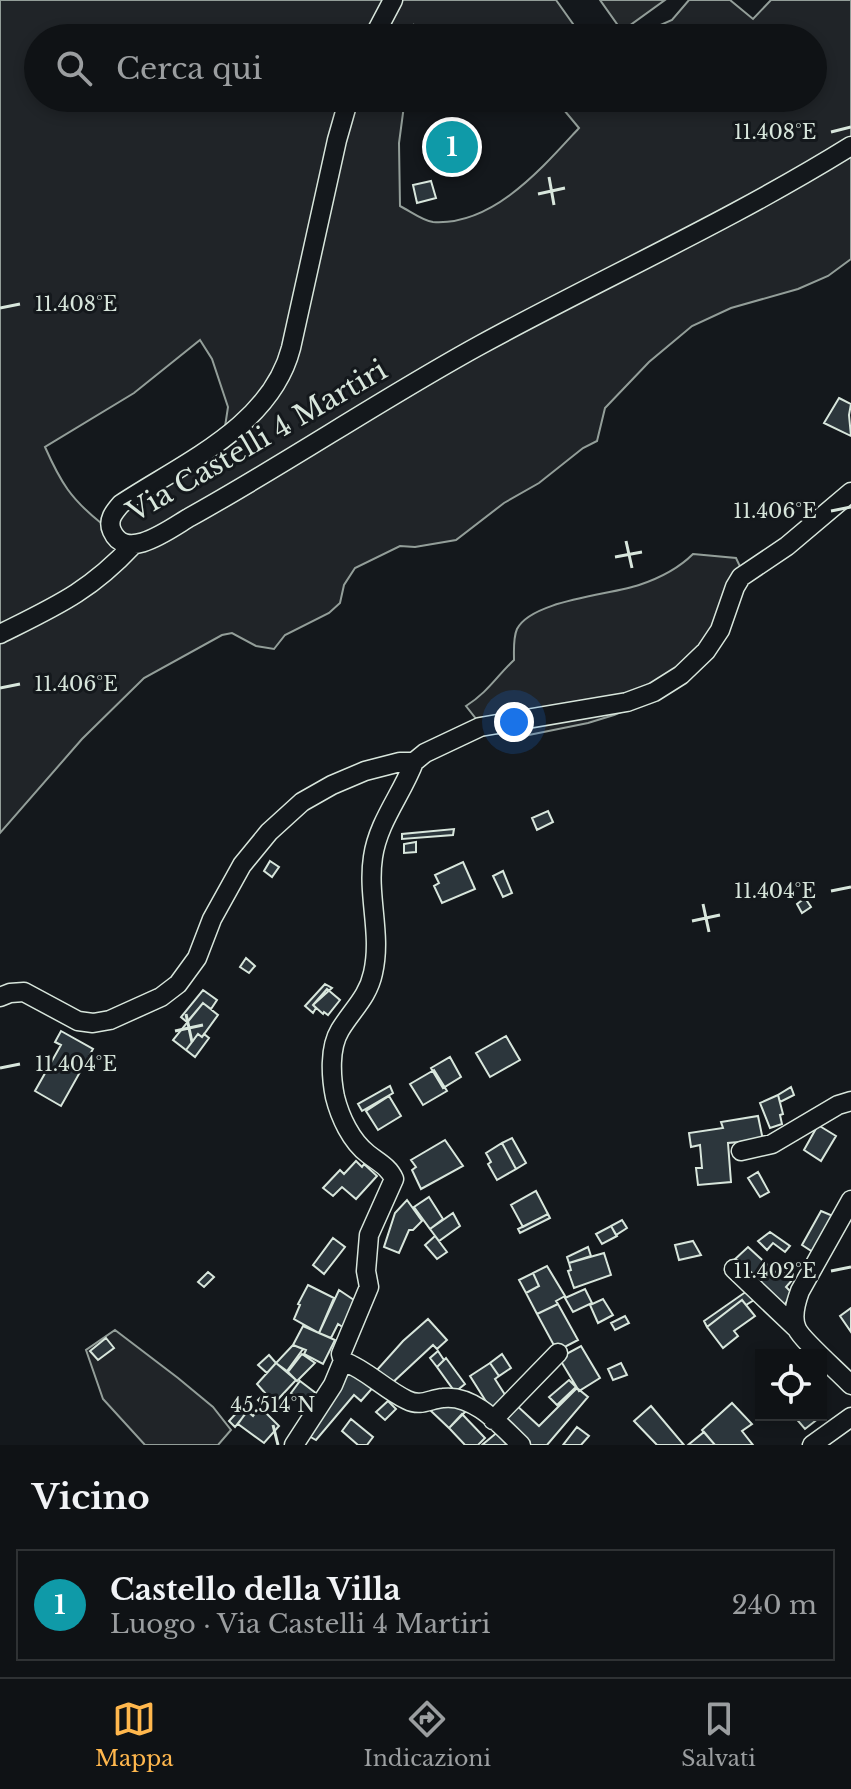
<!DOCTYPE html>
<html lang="it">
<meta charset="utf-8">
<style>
:root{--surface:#0f1215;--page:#181b1e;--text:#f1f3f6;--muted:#9b9ea0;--line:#2f3234;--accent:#ffb74d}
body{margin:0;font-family:"Libre Baskerville",serif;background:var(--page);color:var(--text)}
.controls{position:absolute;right:24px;bottom:24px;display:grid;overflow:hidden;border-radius:0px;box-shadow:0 4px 12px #0003}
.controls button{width:72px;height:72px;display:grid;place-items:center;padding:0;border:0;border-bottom:2px solid var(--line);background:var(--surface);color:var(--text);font:40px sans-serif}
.you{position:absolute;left:514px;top:722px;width:28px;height:28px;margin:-20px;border:6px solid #fff;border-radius:50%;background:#1a73e8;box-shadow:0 0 0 12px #1a73e833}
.badge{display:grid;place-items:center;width:52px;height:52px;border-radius:50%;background:var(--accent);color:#fff;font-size:26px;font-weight:700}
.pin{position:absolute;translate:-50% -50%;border:4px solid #fff;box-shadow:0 2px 8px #0006}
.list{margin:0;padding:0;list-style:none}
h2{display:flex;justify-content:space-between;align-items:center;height:104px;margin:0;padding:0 32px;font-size:34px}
h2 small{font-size:26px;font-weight:400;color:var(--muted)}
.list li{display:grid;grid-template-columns:52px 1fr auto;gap:24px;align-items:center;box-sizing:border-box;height:112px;margin:0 16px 16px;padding:0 16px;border:2px solid var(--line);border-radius:0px}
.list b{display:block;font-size:30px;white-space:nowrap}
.list p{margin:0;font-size:26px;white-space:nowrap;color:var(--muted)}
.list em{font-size:26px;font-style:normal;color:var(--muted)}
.icon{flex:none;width:44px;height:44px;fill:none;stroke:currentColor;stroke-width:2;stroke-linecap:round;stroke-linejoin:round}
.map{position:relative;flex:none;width:851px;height:1445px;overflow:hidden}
.search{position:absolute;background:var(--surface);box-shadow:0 4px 12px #0003;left:24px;right:24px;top:24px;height:88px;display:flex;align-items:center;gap:20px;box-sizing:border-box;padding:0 28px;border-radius:44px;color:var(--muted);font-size:30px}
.sheet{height:232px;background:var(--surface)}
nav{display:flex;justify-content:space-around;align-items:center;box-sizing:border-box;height:112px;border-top:2px solid var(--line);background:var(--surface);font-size:22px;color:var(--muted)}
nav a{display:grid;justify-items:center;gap:4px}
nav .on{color:var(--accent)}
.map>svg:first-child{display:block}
</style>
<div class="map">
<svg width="851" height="1445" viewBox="0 0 851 1445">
<rect width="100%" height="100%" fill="#14181c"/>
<!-- green -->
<path fill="#202428" stroke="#939e99" stroke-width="2" fill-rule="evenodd" d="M 0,0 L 556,0 L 583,38 L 449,38 L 414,25 L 413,38 L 38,38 L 38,98 L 405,98 L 399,143 L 400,206 C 410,211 423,221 433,222 C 493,226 542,168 579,128 L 554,98 L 813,98 L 813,38 L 631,38 L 672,20 L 689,0 L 730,0 L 753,19 L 771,0 L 851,0 L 851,259 L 828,276 L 798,289 L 731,308 L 692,326 L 649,362 L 605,408 L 597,441 L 583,448 L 539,483 L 504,503 L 456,540 L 415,547 L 400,546 L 355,568 L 344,585 L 340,603 L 329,613 L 285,635 L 274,649 L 256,646 L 232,633 L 222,635 L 144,678 L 82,739 L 0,833 ZM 200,340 L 212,359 L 228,407 L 223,440 L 101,523 C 71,499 61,483 45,447 L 134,393 Z
M 693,554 L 736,558 L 745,577 L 670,692 L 614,715 L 588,723 L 524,736 L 508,733 L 488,734 L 466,706 C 488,692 496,677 514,660 C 514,650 513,638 517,629 C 532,600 610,595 639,585 C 660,578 678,569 693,554 Z
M 115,1330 L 178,1378 L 213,1407 L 231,1430 L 218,1445 L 145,1445 L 103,1399 L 86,1350 Z"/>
<!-- parking -->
<path fill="#24282b" stroke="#939e99" stroke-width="2" d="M 600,0 L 665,0 L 622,31 Z"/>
<!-- building -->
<path fill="#2c363c" stroke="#d8e6dc" stroke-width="2" d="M 431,181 L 436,198 L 417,203 L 413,185 Z
M 839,398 L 851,404 L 849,415 L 851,436 L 824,423 Z
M 548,811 L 553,822 L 537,830 L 532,818 Z
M 454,829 L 453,835 L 402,839 L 402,834 Z
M 416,842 L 416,852 L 404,853 L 404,844 Z
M 270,861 L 279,867 L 272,877 L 264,871 Z
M 463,862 L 475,889 L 442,903 L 434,886 L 439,883 L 435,875 Z
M 503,871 L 512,893 L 503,897 L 493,876 Z
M 805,898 L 811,907 L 802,913 L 797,904 Z
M 246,958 L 255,966 L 249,973 L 240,967 Z
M 325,984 L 332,988 L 313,1005 L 316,1008 L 313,1013 L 305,1006 Z
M 327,989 L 340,1000 L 328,1015 L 324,1012 L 323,1014 L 313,1005 Z
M 203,990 L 217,1000 L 211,1009 L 203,1003 L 187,1022 L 181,1017 Z
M 203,1003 L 218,1015 L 202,1037 L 198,1034 L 186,1050 L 173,1040 Z
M 61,1031 L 93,1049 L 61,1106 L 35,1091 L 61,1045 L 55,1042 Z
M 198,1034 L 202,1037 L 204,1034 L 209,1038 L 195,1057 L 186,1050 Z
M 506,1036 L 520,1060 L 490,1077 L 476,1053 Z
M 450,1057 L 461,1077 L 443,1088 L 431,1068 Z
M 434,1070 L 447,1091 L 423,1105 L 410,1084 Z
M 390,1086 L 393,1093 L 362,1111 L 358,1104 Z
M 791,1087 L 794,1095 L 780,1102 L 778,1095 Z
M 778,1095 L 783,1114 L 780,1115 L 782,1124 L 770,1128 L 760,1103 Z
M 389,1096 L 401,1116 L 378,1130 L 366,1111 Z
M 758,1116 L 763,1140 L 728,1143 L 731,1182 L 698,1185 L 696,1168 L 702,1168 L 700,1145 L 691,1147 L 689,1133 L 723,1128 L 721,1122 Z
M 818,1125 L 836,1136 L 821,1161 L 804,1150 Z
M 512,1138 L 526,1163 L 516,1169 L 502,1143 Z
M 445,1140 L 463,1166 L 421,1189 L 412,1170 L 416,1167 L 411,1160 Z
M 502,1143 L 516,1169 L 497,1180 L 488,1164 L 491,1162 L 486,1153 Z
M 356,1161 L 362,1167 L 364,1164 L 377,1176 L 356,1199 L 342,1187 L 333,1196 L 323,1188 L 340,1170 L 344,1174 Z
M 758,1172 L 769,1192 L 760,1197 L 748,1178 Z
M 536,1191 L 548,1214 L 523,1227 L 511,1205 Z
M 429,1197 L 443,1219 L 430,1229 L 414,1207 Z
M 407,1200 L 422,1221 L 413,1230 L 409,1230 L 399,1253 L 384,1247 L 395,1213 Z
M 821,1211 L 833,1216 L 816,1254 L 802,1245 Z
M 453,1213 L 460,1226 L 439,1241 L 430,1229 Z
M 548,1214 L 550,1218 L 520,1233 L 518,1229 Z
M 622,1220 L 627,1228 L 616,1235 L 611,1226 Z
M 611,1226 L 617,1236 L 602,1244 L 596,1234 Z
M 770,1232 L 790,1246 L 785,1252 L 773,1243 L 767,1250 L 758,1241 Z
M 435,1236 L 447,1252 L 437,1259 L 425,1245 Z
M 333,1238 L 345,1247 L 324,1274 L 313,1265 Z
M 693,1241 L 701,1255 L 679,1260 L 675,1245 Z
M 588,1247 L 591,1256 L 569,1263 L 567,1257 Z
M 748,1247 L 781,1277 L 787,1271 L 794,1278 L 786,1287 L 792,1293 L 784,1306 L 733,1261 Z
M 604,1253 L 611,1275 L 574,1288 L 568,1271 L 571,1270 L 569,1263 Z
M 547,1266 L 565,1296 L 556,1301 L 558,1304 L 537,1314 L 526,1293 L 539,1286 L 533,1273 Z
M 208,1272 L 214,1277 L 204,1287 L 198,1282 Z
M 533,1273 L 539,1286 L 526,1293 L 519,1280 Z
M 308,1285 L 334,1298 L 319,1333 L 294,1319 L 300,1305 L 298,1304 Z
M 585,1289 L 592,1303 L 573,1312 L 565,1298 Z
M 339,1290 L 357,1302 L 344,1328 L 338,1324 L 331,1338 L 319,1333 Z
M 747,1291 L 754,1300 L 746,1305 L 742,1300 L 707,1327 L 704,1321 Z
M 603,1299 L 613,1315 L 598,1323 L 590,1305 Z
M 742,1300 L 755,1316 L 734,1331 L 738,1336 L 723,1348 L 707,1327 Z
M 558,1304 L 578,1340 L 557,1351 L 537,1314 Z
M 851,1308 L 851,1332 L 840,1316 Z
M 625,1316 L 629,1323 L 615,1330 L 611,1323 Z
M 428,1319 L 447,1340 L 437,1349 L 433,1345 L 391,1384 L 377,1370 L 403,1341 Z
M 303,1326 L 335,1340 L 323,1364 L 304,1354 L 306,1350 L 293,1345 Z
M 106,1338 L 114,1348 L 98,1360 L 90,1351 Z
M 293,1345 L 303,1349 L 287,1371 L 276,1363 Z
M 581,1346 L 600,1378 L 579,1391 L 559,1358 Z
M 438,1351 L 444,1360 L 437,1367 L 430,1358 Z
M 302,1354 L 315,1363 L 297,1381 L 288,1372 Z
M 502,1354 L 511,1368 L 499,1376 L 490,1363 Z
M 269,1355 L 276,1363 L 267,1373 L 258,1365 Z
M 446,1358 L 465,1384 L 455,1392 L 437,1367 Z
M 276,1363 L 296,1380 L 268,1410 L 258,1400 L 265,1393 L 257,1384 Z
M 490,1363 L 499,1376 L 495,1379 L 509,1401 L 492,1411 L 470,1376 Z
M 621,1363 L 627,1375 L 613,1380 L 608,1369 Z
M 350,1368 L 376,1384 L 361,1401 L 354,1395 L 316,1440 L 307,1435 Z
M 569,1380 L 576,1387 L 557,1405 L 549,1397 Z
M 300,1381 L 321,1397 L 313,1410 L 291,1393 Z
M 577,1388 L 588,1397 L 547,1445 L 530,1445 L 498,1418 L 514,1403 L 539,1426 Z
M 388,1401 L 396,1409 L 385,1420 L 376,1412 Z
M 732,1403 L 752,1424 L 742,1431 L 753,1445 L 715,1445 L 702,1430 Z
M 438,1404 L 471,1406 L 449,1428 L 431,1411 Z
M 651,1406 L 684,1445 L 657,1445 L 634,1421 Z
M 260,1407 L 279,1426 L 264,1443 L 238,1424 L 247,1411 L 253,1416 Z
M 241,1408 L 246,1413 L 235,1427 L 229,1421 Z
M 821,1413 L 823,1415 L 805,1429 L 793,1415 L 821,1415 Z
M 462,1414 L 485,1438 L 478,1445 L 465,1445 L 449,1428 Z
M 351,1419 L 373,1437 L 367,1445 L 358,1445 L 342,1431 Z
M 577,1427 L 589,1436 L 581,1445 L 563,1445 Z
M 500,1430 L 511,1441 L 507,1445 L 482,1445 Z
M 704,1432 L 715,1445 L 688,1445 Z"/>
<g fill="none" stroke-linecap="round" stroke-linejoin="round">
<defs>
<path id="minor" d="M 373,38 L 393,0
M 349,98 L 337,140 L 291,348 C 271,426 183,463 121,504 C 114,512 107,520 112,531 C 126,563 171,528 190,517 C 289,462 383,398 482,344 C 605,277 732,220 851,146
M 0,634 C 56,606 89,592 133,545
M 414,762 C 402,794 378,822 373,857 C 367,896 382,934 373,973 C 368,997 352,1010 340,1030 C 329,1048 331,1077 335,1097 C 340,1117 351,1141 368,1154 C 378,1162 389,1167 394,1179 L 369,1235 L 366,1271 L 369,1287 L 341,1354 L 343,1361 C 367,1370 384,1389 407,1400 C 421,1407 430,1399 443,1398 C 474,1394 501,1426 521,1445
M 0,997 L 10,993 L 24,992 L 78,1021 L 93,1023 L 110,1020 L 161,997 L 178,984 L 197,958 L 212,919 L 242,865 L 269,832 L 302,802 L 332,785 L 365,771 L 400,762 L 414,762 L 425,753 L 480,727 L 627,702 L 654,692 L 681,675 L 706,651 L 720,630 L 735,587 L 741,577 L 787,546 L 851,492
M 741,1151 L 772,1144 L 838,1105 L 851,1101
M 851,1200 L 800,1291 C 796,1302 791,1317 797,1329 C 802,1340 840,1373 851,1385
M 734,1269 L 796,1328
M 493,1420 L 558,1353
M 294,1445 L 333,1385 L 343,1361
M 812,1445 L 851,1417"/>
</defs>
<!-- minor casing -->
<use href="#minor" stroke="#d8e6dc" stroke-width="21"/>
<!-- minor -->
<use href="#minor" stroke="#14181c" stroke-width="18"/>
</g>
<!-- ticks -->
<path fill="none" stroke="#d8e6dc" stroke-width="3" d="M 831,132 L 851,127M 549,177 L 554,205M 538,194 L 565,188M 0,308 L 20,304M 831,511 L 851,507M 626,541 L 632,568M 615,557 L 642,552M 0,688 L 20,684M 831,891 L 851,887M 703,904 L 709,932M 692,921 L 720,915M 186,1014 L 192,1042M 175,1031 L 203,1025M 0,1068 L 20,1064M 831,1271 L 851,1267M 273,1425 L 278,1445"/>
<g text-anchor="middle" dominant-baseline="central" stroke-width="6" stroke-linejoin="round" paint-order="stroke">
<!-- street labels -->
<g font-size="28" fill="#d8e6dc" stroke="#14181c">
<text transform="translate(257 441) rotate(-30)">Via Castelli 4 Martiri</text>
</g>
</g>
<g font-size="20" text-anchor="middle" fill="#d8e6dc" stroke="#14181c" stroke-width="6" stroke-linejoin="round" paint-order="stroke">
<text x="775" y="139">11.408°E</text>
<text x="76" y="311">11.408°E</text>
<text x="775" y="518">11.406°E</text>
<text x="76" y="691">11.406°E</text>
<text x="775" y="898">11.404°E</text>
<text x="76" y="1071">11.404°E</text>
<text x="775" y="1278">11.402°E</text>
<text x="273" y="1412">45.514°N</text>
</g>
</svg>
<div class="controls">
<button><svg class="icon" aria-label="locate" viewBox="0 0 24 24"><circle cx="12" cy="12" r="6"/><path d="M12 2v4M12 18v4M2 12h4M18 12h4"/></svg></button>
</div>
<div class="you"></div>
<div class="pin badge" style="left:452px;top:147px;background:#0f9aa8">1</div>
<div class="search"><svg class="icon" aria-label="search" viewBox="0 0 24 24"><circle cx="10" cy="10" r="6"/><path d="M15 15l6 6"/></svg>Cerca qui</div>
</div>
<section class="sheet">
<h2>Vicino<small></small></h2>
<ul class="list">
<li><span class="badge" style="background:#0f9aa8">1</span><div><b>Castello della Villa</b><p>Luogo · Via Castelli 4 Martiri</p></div><em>240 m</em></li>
</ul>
</section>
<nav>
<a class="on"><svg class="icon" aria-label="map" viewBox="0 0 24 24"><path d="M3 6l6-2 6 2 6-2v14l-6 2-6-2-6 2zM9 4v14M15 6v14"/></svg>Mappa</a>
<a><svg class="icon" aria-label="directions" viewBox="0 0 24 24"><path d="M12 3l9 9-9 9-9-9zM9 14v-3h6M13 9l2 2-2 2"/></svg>Indicazioni</a>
<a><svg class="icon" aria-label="saved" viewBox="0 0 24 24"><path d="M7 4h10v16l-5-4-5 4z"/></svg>Salvati</a>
</nav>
